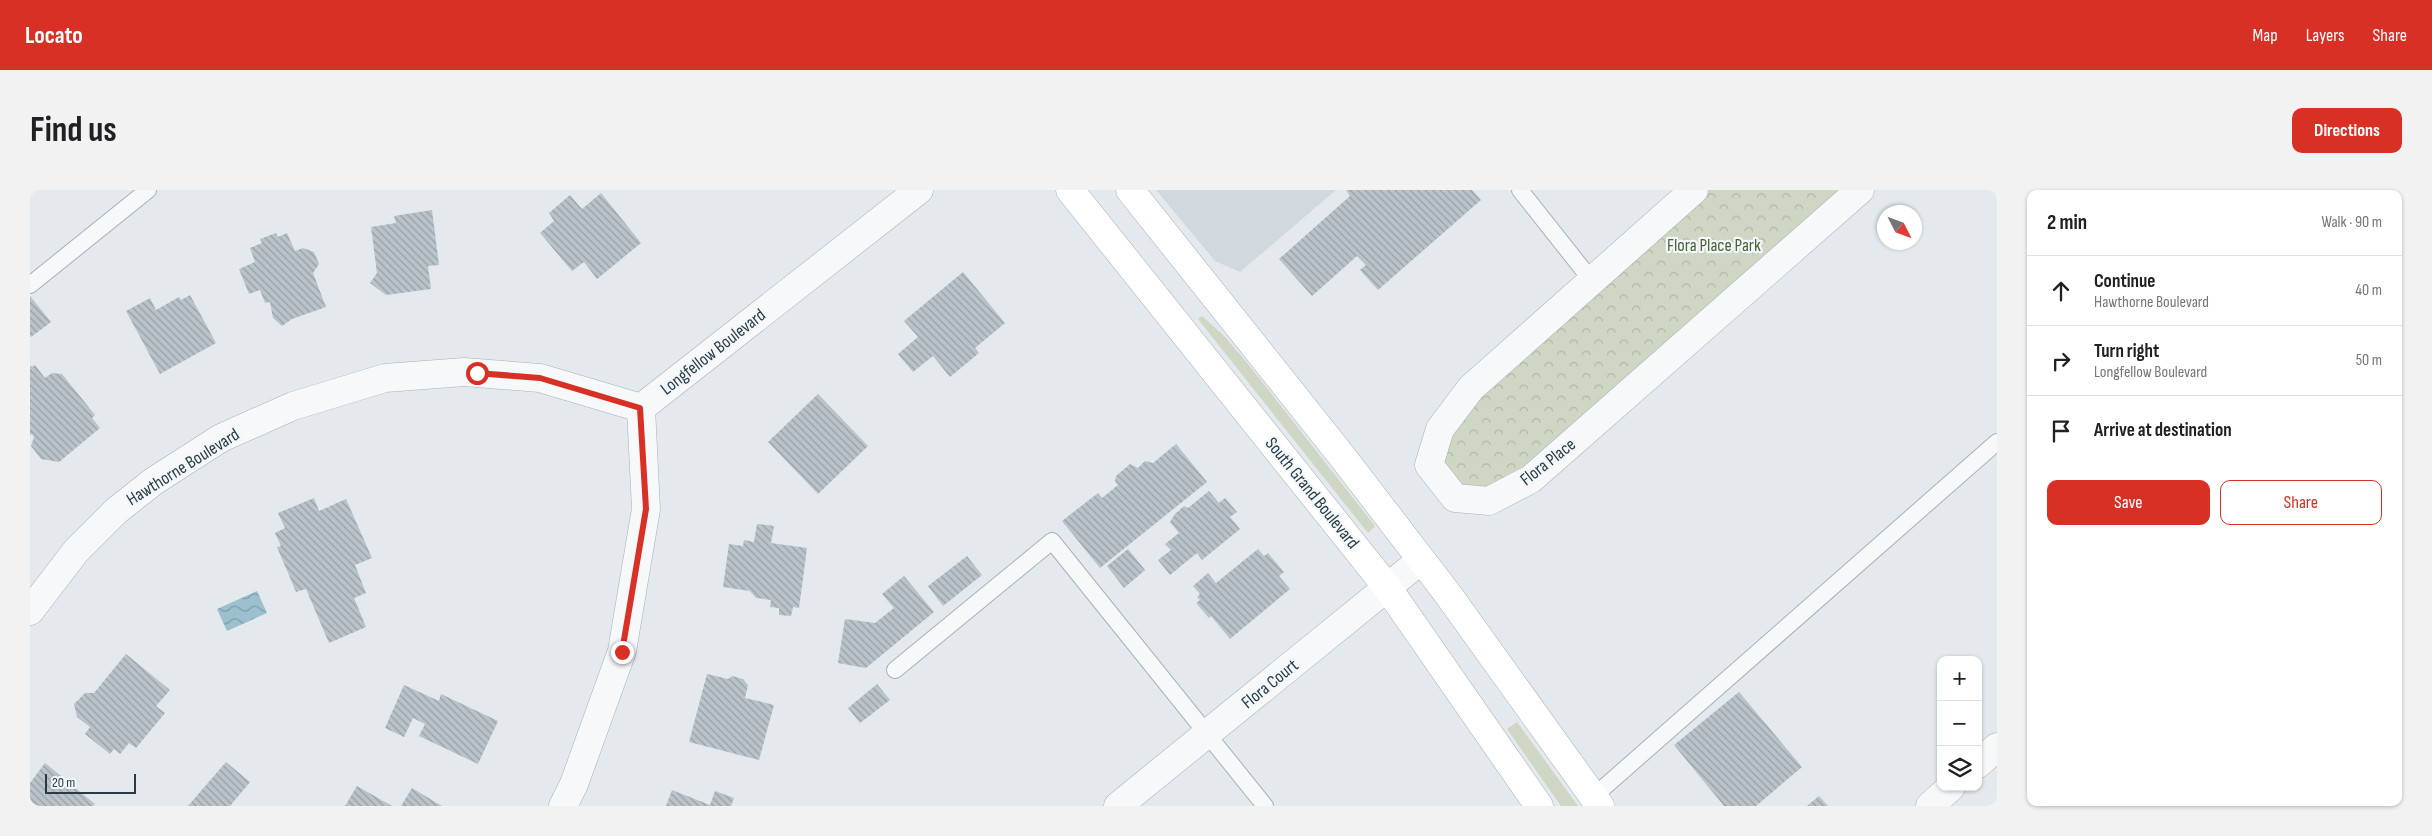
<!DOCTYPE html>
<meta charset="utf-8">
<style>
:root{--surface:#fff;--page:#f2f2f2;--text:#202124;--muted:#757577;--line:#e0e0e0;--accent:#d93025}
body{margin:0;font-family:"Sofia Sans Condensed",sans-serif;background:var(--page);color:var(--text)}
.controls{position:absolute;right:15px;bottom:15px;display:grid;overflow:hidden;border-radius:10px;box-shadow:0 1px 4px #0004}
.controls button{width:45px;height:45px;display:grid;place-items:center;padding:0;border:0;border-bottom:1px solid var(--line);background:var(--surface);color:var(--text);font:25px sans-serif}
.compass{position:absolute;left:1847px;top:15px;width:45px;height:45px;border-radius:50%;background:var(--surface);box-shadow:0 1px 4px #0004;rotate:132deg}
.scale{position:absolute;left:15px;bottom:12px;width:91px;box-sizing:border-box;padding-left:5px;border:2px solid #293b46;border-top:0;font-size:14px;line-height:18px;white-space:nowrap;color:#293b46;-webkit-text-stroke:4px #f3f7f9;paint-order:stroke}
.stop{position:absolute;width:15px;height:15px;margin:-11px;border:4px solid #d93025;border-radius:50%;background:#fff}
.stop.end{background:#d93025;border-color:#fff;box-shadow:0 1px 5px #0008}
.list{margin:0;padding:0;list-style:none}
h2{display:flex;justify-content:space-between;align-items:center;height:65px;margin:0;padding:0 20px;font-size:21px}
h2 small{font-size:16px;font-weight:400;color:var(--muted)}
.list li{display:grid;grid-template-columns:32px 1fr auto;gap:15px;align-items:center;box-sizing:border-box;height:70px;padding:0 20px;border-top:1px solid var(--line)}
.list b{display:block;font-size:19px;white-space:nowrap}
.list p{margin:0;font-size:16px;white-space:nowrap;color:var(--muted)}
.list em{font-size:16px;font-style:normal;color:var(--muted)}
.actions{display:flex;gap:10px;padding:15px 20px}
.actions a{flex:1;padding:11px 0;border:1px solid var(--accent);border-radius:10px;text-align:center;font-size:18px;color:var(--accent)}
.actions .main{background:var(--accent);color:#fff}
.icon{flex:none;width:28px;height:28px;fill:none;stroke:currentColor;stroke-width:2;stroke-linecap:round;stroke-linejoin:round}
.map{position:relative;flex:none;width:1967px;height:616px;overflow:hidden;border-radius:10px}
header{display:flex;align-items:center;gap:30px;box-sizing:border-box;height:70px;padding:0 25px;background:var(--accent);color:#fff}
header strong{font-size:24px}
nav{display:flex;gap:28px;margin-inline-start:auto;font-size:18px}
.intro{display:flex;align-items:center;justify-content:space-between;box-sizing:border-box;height:120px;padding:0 30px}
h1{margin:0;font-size:35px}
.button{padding:12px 22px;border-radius:10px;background:var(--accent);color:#fff;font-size:18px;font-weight:700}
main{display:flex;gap:30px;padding:0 30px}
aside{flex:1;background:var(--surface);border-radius:10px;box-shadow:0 1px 4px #0004}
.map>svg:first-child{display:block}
</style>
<header>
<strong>Locato</strong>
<nav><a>Map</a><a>Layers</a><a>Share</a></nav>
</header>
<div class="intro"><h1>Find us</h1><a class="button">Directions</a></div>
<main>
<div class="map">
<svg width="1967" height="616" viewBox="0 0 1967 616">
<defs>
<pattern id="park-crowns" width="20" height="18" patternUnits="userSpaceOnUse" patternTransform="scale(1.25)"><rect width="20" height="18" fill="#cdd7c4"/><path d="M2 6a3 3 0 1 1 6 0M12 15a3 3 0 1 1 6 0" fill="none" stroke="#b0b9aa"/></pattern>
<pattern id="water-waves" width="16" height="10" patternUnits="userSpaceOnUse" patternTransform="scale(1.25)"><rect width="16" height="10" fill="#9cc0ce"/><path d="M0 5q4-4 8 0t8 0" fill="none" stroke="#7f9da9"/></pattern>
<pattern id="building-back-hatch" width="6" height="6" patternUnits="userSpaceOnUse" patternTransform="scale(1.25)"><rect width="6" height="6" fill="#bac3ca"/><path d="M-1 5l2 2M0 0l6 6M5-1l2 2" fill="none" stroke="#97a0a6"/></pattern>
</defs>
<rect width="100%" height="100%" fill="#e3e9ec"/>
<!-- built -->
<path fill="#d1d9de" d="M 1126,0 L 1306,0 L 1210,82 L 1185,71 Z"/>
<!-- green -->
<path fill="#cdd7c4" d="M 1172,126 L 1194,146 L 1218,174 L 1345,336 L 1338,343 L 1168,129 Z
M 1487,532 L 1548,616 L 1531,616 L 1477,539 Z"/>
<!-- park -->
<path fill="url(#park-crowns)" d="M 1664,0 L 1830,0 L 1459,311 L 1399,275 L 1410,239 Z"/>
<!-- water -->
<path fill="url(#water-waves)" d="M 227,401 L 237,423 L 197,441 L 187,419 Z"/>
<!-- building -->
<path fill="url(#building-back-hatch)" d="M 1316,0 L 1442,0 L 1451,10 L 1348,100 L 1330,80 L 1336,75 L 1327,66 L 1282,106 L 1249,69 L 1320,6 Z
M 571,3 L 611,53 L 567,89 L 554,72 L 542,81 L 510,43 L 524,31 L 519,23 L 540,5 L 552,19 Z
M 402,20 L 409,75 L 398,76 L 401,99 L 356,105 L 340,93 L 347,83 L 341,37 L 366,33 L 364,26 Z
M 246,43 L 248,47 L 257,43 L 265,61 L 273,58 L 284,62 L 289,74 L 283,83 L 296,117 L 262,129 L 252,136 L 243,128 L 240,112 L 235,113 L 230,100 L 219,104 L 209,79 L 225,72 L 220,58 L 232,53 L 230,49 Z
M 933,82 L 975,133 L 945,158 L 949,163 L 920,187 L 903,166 L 883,182 L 868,164 L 888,147 L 874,131 Z
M 160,105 L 186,153 L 130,184 L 96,121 L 120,108 L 126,120 L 149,107 L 151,110 Z
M 0,106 L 21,132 L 1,147 L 0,145 Z
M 0,175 L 2,177 L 5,175 L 15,188 L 22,183 L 32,184 L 65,225 L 62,228 L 70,238 L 29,272 L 11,269 L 1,256 L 4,247 L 2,244 L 0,245 Z
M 788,204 L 838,256 L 788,304 L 738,252 Z
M 1146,254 L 1177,292 L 1070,378 L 1032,331 L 1068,303 L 1072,308 L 1088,295 L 1085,291 L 1086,286 L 1100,274 L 1108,278 L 1115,271 L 1123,273 Z
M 1179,301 L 1189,313 L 1195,308 L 1207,322 L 1200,327 L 1210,339 L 1172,370 L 1167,363 L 1140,385 L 1128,370 L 1141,360 L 1135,354 L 1149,343 L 1140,332 L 1145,324 L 1154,316 L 1158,318 Z
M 284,308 L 289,321 L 316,309 L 342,368 L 325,375 L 336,403 L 324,408 L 336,437 L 299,453 L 276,399 L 266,402 L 247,357 L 251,356 L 245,343 L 255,338 L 248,323 Z
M 727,334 L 744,336 L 741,353 L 777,358 L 769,418 L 763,417 L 761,426 L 749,425 L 749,418 L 740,417 L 741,410 L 726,408 L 720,401 L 693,397 L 699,354 L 713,356 L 714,350 L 724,352 Z
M 1098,359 L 1115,380 L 1094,398 L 1077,376 Z
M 1228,359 L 1234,366 L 1238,363 L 1254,382 L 1249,386 L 1260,399 L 1200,449 L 1181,426 L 1179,428 L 1166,413 L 1170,410 L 1167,407 L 1170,404 L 1163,396 L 1178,383 L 1186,393 Z
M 937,366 L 952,385 L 913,416 L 898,396 Z
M 874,386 L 904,422 L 836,478 L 808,473 L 815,429 L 845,433 L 864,418 L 852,404 Z
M 96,464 L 140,500 L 126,516 L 135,523 L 106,558 L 99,553 L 90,564 L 84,559 L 80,564 L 55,544 L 60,537 L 47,527 L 44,514 L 55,503 L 64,503 Z
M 677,484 L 698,489 L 702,486 L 713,489 L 718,495 L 715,508 L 744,515 L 729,570 L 659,552 Z
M 847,494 L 860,510 L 830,533 L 818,518 Z
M 374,495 L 409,511 L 411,504 L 468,531 L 448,574 L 389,546 L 395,534 L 383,528 L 374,547 L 355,538 Z
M 1709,502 L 1772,577 L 1726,616 L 1694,616 L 1644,555 Z
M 196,572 L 220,592 L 200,616 L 158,616 Z
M 15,573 L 65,614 L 63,616 L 0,616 L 0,593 Z
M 327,596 L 362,616 L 315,616 Z
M 382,598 L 412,616 L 371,616 Z
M 642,600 L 680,615 L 685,601 L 704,608 L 701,616 L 636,616 Z
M 1789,606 L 1798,616 L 1777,616 Z"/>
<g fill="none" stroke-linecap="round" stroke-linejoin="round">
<defs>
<path id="service" d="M 1490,0 L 1562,91
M 0,95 L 118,0
M 865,480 L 1022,351 L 1235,616
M 1563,607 L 1967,252"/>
<path id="minor" d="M 1664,0 L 1441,198 L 1410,239 L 1399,275 L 1425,308 L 1459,311 L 1501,289 L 1830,0
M 611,218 L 889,0
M 0,421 L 46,361 L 86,321 L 124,291 L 191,248 L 263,216 L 355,188 L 434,182 L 510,188 L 611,218
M 1948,574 L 1967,557
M 533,616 L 544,594 L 592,461 L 616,319 L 611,218
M 1088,616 L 1391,370
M 1900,616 L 1921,597"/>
<path id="primary" d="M 1040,0 L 1357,397 L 1509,616
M 1100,0 L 1311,265 L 1417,403 L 1570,616"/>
</defs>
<!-- service casing -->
<use href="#service" stroke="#a7b1b7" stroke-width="18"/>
<!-- minor casing -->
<use href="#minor" stroke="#a7b1b7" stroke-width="29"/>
<!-- primary casing -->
<use href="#primary" stroke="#a1b0b9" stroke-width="29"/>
<!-- service -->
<use href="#service" stroke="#f6f8fa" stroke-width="16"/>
<!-- minor -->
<use href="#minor" stroke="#f6f8fa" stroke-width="28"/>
<!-- primary -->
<use href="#primary" stroke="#fff" stroke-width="28"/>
</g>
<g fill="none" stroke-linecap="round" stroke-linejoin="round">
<!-- route -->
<path stroke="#d93025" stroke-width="6" d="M 447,183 L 510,188 L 610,218 L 616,319 L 592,462"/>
</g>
<g text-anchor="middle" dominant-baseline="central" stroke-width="4.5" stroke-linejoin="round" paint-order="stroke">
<!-- park labels -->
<g font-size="18" fill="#496335" stroke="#f3f7f9">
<text x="1684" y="55">Flora Place Park</text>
</g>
<!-- street labels -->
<g font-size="18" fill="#293b46" stroke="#f3f7f9">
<text transform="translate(683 162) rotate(-38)">Longfellow Boulevard</text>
<text transform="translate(1518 272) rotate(-38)">Flora Place</text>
<text transform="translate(153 277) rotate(-32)">Hawthorne Boulevard</text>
<text transform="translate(1282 303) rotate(51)">South Grand Boulevard</text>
<text transform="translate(1240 494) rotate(-39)">Flora Court</text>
</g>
</g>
</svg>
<div class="controls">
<button>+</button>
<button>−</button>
<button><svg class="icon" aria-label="layers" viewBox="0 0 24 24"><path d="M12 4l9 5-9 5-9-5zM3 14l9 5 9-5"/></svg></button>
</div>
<svg class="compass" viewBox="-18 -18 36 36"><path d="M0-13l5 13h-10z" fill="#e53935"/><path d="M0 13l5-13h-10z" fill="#757577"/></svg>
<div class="scale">20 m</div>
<div class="stop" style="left:447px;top:183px"></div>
<div class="stop end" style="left:592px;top:462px"></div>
</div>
<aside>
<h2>2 min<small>Walk · 90 m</small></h2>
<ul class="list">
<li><svg class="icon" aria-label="ahead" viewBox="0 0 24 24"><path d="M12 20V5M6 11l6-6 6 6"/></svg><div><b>Continue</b><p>Hawthorne Boulevard</p></div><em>40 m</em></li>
<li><svg class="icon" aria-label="right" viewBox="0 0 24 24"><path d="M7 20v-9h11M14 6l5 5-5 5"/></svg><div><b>Turn right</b><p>Longfellow Boulevard</p></div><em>50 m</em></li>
<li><svg class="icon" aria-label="arrive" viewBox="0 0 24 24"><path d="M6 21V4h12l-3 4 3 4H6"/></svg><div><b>Arrive at destination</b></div></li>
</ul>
<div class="actions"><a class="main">Save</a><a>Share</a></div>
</aside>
</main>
